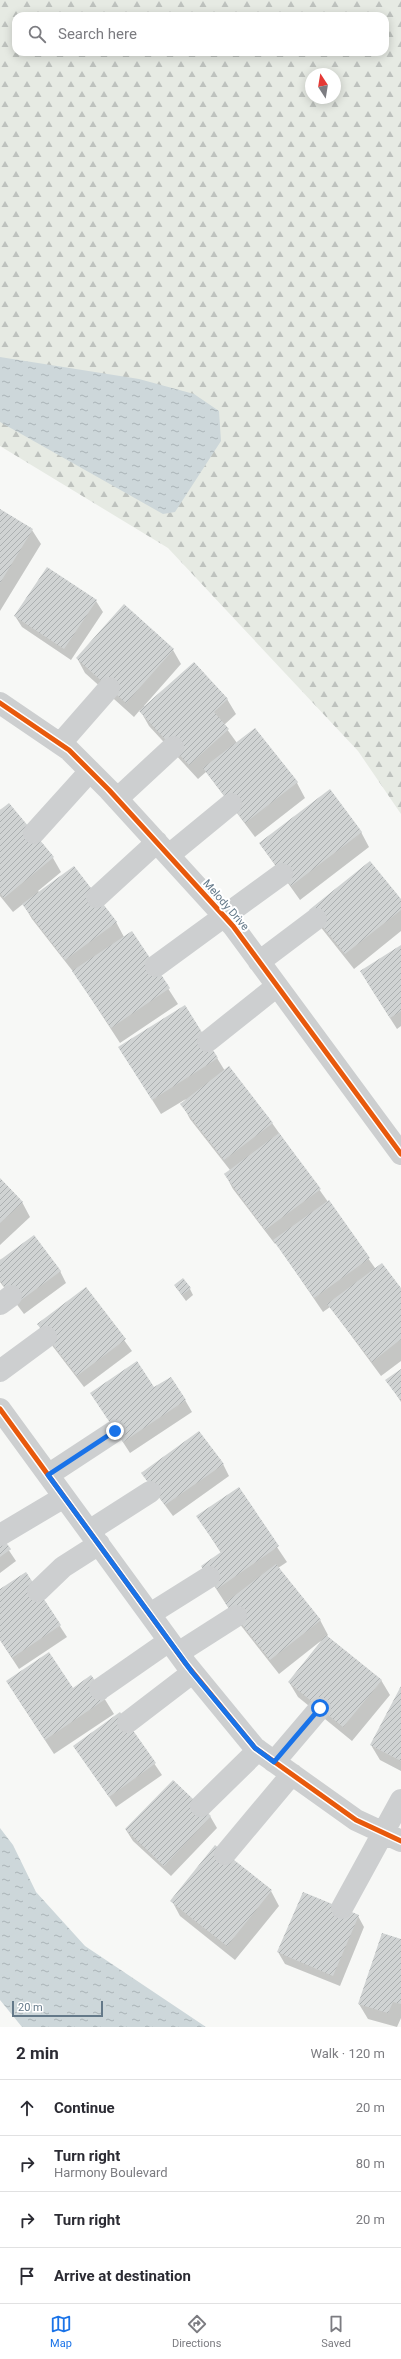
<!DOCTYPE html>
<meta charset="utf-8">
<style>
:root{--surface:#fff;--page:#f2f2f3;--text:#2b2b33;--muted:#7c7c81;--line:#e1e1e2;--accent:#1a73e8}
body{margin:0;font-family:Roboto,sans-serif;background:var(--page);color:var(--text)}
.compass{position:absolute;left:305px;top:68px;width:36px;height:36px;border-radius:50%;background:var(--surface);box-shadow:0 2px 10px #0003;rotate:348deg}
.scale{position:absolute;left:12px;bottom:10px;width:91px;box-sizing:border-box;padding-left:4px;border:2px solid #647989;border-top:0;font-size:11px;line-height:14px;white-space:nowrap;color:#647989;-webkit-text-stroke:3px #fff;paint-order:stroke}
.stop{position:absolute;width:12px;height:12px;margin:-9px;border:3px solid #1a73e8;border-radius:50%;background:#fff}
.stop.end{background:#1a73e8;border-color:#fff;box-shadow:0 1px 4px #0008}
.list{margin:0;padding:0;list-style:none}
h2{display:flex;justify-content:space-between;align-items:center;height:52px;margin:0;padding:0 16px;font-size:17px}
h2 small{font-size:13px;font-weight:400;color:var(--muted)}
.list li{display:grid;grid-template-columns:26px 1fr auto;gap:12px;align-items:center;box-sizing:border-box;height:56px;padding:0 16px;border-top:1px solid var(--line)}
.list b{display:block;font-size:15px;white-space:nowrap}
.list p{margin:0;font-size:13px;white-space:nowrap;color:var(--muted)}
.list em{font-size:13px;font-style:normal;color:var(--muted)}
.icon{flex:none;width:22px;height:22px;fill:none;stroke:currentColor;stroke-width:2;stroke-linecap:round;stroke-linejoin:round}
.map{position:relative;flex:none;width:401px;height:2027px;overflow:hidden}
.search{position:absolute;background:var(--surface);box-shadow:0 2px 10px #0003;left:12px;right:12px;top:12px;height:44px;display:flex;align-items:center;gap:10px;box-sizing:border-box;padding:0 14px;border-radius:12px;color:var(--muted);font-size:15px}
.sheet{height:276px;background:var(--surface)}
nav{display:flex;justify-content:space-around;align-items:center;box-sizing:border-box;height:56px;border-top:1px solid var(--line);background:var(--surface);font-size:11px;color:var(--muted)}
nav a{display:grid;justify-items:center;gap:2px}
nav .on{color:var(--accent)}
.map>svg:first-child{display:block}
</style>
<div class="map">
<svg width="401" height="2027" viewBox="0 0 401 2027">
<defs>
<pattern id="forest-firs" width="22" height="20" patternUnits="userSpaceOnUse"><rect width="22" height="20" fill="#e6eae3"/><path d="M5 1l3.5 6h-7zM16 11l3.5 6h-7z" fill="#bec2be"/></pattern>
<pattern id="water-ripples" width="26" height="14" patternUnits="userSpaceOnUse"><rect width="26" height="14" fill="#cdd7da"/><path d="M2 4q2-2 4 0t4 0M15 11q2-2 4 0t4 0" fill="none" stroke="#aab3b7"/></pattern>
<pattern id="building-hatch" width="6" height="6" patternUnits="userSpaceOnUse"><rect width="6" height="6" fill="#d0d3d3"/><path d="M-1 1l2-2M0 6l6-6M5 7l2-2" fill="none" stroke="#acb0b1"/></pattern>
</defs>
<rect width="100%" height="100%" fill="#f7f8f6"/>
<!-- forest -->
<path fill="url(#forest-firs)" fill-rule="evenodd" d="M 0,0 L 401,0 L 401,814 L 358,751 L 168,548 L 0,446 ZM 16,16 L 385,16 L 385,52 L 16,52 ZM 311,74 L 335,74 L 335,98 L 311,98 Z"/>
<!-- water -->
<path fill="url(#water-ripples)" d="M 0,357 L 139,379 L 194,394 L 219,411 L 221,441 L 175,512 L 163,514 L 0,422 Z
M 0,1828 L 13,1845 L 36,1892 L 85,1946 L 206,2027 L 22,2027 L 0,2000 Z"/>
<!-- shadow -->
<path fill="#0003" d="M 0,510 L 32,530 L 41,544 L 0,611 Z
M 96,601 L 103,612 L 71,660 L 22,627 L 15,616 Z
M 173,650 L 181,664 L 144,706 L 227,699 L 236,714 L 224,725 L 237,743 L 297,783 L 305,798 L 255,837 L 206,772 L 198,779 L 149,726 L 140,710 L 134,717 L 85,673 L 77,658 Z
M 0,811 L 53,858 L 61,872 L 38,891 L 40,893 L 116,922 L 124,937 L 132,932 L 178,1004 L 120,1043 L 75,974 L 32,919 L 23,904 L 13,912 L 0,896 Z
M 361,832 L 369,847 L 300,900 L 260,844 Z
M 401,901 L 401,931 L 354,969 L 319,925 Z
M 401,946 L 401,1026 L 397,1029 L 367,982 Z
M 119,1047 L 217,1058 L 225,1071 L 272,1123 L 375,1268 L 401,1289 L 401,1361 L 381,1376 L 330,1307 L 323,1312 L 276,1243 L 275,1244 L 233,1189 L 225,1174 L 230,1170 L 190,1119 L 182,1104 L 186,1099 L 161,1114 Z
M 0,1179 L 22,1202 L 30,1217 L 0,1245 Z
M 0,1261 L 60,1271 L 66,1283 L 24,1314 L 0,1282 Z
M 175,1286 L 190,1289 L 193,1295 L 186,1301 Z
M 86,1288 L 132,1351 L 84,1387 L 44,1335 Z
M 401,1370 L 401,1402 L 387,1380 Z
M 154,1389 L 185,1400 L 192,1412 L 130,1453 L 91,1393 Z
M 223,1464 L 229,1476 L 173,1516 L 149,1484 Z
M 238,1489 L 287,1562 L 278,1568 L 320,1620 L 328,1635 L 327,1636 L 381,1680 L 390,1695 L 352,1741 L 298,1697 L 289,1682 L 322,1640 L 279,1674 L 235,1618 L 211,1581 L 221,1553 L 198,1517 Z
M 0,1537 L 16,1561 L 0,1573 Z
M 25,1573 L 67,1637 L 19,1669 L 0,1640 L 0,1590 Z
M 91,1677 L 114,1714 L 54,1754 L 16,1696 L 72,1689 Z
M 401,1689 L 401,1771 L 380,1760 L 371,1745 Z
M 120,1713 L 162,1775 L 116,1807 L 74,1746 Z
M 210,1816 L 217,1828 L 171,1876 L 133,1841 L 126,1830 Z
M 271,1891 L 279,1906 L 235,1960 L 180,1916 L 172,1901 Z
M 358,1916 L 364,1927 L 340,1986 L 285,1964 L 278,1952 Z
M 401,1940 L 401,2018 L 397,2027 L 368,2019 L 359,2004 Z"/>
<!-- building -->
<path fill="url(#building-hatch)" d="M 0,509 L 33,529 L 0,583 Z
M 47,567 L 97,600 L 64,649 L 14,616 Z
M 124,604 L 174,649 L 126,703 L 76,658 Z
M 194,662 L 228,699 L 214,712 L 229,729 L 189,765 L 139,711 Z
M 255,728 L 298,782 L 245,823 L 203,768 Z
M 330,789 L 362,832 L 291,886 L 259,843 Z
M 9,803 L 54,857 L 4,898 L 0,893 L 0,810 Z
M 370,861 L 401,899 L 401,910 L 345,954 L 309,910 Z
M 74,866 L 117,922 L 65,960 L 22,904 Z
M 132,931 L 170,988 L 111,1028 L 72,971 Z
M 401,945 L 401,1011 L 390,1018 L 360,971 Z
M 185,1005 L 218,1058 L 152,1100 L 118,1047 Z
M 229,1066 L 273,1123 L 224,1160 L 180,1104 Z
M 279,1133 L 321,1189 L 265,1230 L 224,1174 Z
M 0,1178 L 23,1202 L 0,1223 Z
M 329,1200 L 370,1258 L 314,1298 L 273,1240 Z
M 34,1235 L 61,1271 L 17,1303 L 0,1281 L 0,1260 Z
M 382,1263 L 401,1288 L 401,1339 L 372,1362 L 327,1304 Z
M 183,1278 L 191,1288 L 182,1295 L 174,1285 Z
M 86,1287 L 126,1339 L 77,1376 L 37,1324 Z
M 137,1361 L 154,1387 L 171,1377 L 186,1400 L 123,1442 L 90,1393 Z
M 401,1369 L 401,1401 L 385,1380 Z
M 199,1431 L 224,1464 L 165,1505 L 141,1473 Z
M 239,1487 L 279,1546 L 217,1589 L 201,1566 L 221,1552 L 196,1516 Z
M 0,1535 L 11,1549 L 0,1557 Z
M 276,1564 L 321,1620 L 270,1660 L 225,1603 Z
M 26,1572 L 61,1625 L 12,1658 L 0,1640 L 0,1589 Z
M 326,1635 L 382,1680 L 343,1727 L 288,1682 Z
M 49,1652 L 73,1688 L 91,1675 L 107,1698 L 45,1740 L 6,1681 Z
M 401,1686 L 401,1761 L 370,1745 Z
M 120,1712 L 156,1763 L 109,1797 L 73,1746 Z
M 173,1780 L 211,1816 L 164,1866 L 125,1829 Z
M 215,1845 L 272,1890 L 227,1946 L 170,1901 Z
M 303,1892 L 359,1915 L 333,1976 L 277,1952 Z
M 382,1933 L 401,1939 L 401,2004 L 393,2002 L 388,2013 L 358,2004 Z"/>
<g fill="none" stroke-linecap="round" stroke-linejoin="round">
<!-- minor -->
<path stroke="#cdcfd0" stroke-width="22" d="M 0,703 L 69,750 L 109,790 L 233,926 L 401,1154
M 60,744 L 109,688
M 117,799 L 173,747
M 34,833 L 90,771
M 169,855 L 231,804
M 97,897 L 157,842
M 259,962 L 316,919
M 156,966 L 282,874
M 208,1041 L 277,986
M 0,1304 L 11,1296
M 0,1371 L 46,1337
M 0,1409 L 186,1664 L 255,1748 L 356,1820 L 401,1841
M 48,1475 L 115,1431
M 89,1531 L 150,1492
M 0,1535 L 64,1497
M 38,1591 L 63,1567 L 99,1544
M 150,1614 L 209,1577
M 178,1653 L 236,1616
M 100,1689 L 169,1641
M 128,1722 L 192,1673
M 274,1762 L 320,1708
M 201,1806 L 258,1750
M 225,1854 L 292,1774
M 342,1908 L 401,1800"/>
<defs>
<path id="cycleway" d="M 0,703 L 69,750 L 109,790 L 233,926 L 401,1154
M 0,1409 L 186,1664 L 255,1748 L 356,1820 L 401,1841"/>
</defs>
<!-- cycleway casing -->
<use href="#cycleway" stroke="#fff" stroke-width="8"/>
<!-- cycleway -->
<use href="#cycleway" stroke="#e8590c" stroke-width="5"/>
</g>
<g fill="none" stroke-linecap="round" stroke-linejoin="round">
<!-- route -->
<path stroke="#1a73e8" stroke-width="5" d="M 115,1431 L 48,1475 L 192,1672 L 255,1748 L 274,1762 L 320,1708"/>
</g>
<g text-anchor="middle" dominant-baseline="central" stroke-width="4" stroke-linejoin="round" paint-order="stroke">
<!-- street labels -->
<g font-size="11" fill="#647989" stroke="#fff">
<text transform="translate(226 905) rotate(49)">Melody Drive</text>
</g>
</g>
</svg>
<svg class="compass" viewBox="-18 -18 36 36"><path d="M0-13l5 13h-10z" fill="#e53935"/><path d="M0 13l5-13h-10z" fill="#7c7c81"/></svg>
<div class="scale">20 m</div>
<div class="stop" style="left:320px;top:1708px"></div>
<div class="stop end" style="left:115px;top:1431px"></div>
<div class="search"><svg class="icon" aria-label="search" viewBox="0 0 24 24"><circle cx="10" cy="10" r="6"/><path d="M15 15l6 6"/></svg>Search here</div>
</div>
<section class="sheet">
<h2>2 min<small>Walk · 120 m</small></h2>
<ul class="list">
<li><svg class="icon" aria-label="ahead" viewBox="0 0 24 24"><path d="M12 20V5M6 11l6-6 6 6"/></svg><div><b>Continue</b></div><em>20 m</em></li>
<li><svg class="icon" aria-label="right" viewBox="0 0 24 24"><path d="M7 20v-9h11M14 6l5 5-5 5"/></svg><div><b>Turn right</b><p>Harmony Boulevard</p></div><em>80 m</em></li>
<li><svg class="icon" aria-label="right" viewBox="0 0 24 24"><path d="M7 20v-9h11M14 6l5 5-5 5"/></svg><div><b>Turn right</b></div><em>20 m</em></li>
<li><svg class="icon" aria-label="arrive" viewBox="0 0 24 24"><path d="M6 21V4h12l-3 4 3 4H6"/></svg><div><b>Arrive at destination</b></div></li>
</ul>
</section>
<nav>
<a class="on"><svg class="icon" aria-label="map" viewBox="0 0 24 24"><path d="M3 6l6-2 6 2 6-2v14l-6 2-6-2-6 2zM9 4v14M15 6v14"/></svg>Map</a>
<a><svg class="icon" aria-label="directions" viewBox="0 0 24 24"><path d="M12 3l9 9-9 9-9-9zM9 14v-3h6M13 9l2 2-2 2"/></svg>Directions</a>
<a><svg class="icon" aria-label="saved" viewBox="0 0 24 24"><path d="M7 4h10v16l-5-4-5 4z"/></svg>Saved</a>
</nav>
